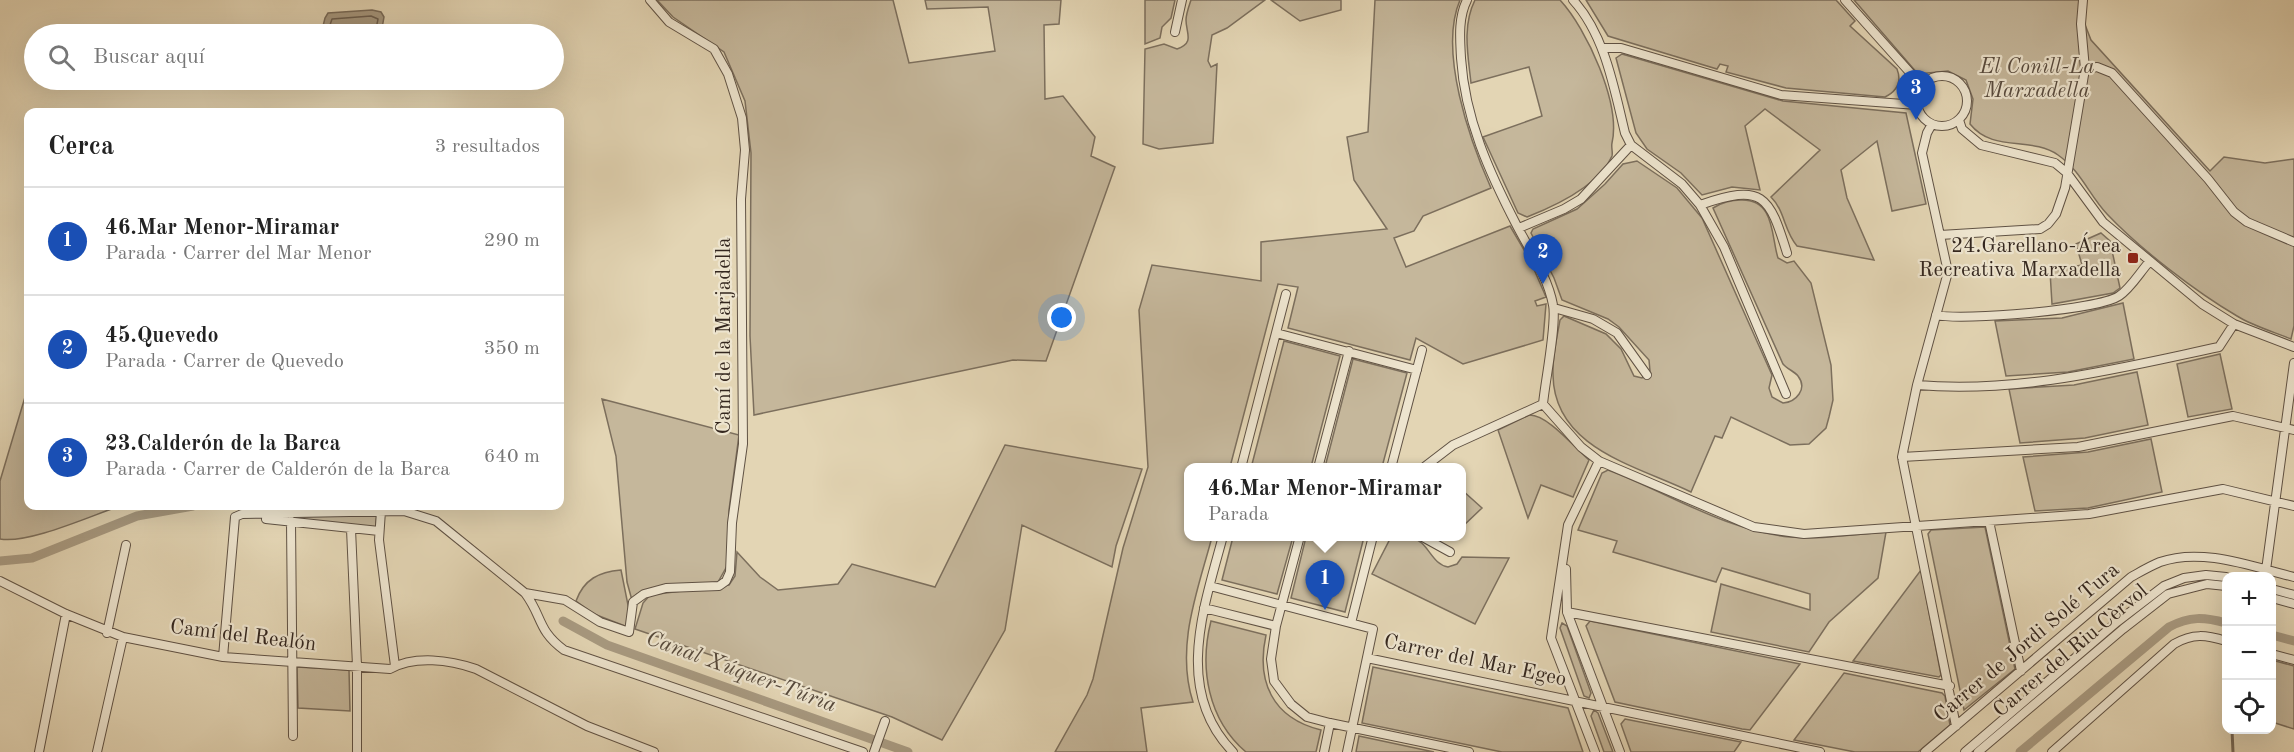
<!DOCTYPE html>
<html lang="es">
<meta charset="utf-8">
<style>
:root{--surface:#fff;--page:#f6f6f6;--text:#222;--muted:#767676;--line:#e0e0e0;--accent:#0f766e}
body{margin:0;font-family:"Old Standard TT",serif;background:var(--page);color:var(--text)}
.controls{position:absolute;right:18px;bottom:18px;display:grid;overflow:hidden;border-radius:12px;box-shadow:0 6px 24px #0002}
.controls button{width:54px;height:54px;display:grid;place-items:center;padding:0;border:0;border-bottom:2px solid var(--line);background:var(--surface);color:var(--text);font:30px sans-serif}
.you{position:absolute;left:1062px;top:318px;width:21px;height:21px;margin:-15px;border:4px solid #fff;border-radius:50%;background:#1a73e8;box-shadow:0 0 0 9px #1a73e833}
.badge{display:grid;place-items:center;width:39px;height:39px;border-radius:50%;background:var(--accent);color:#fff;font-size:20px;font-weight:700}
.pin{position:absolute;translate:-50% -50px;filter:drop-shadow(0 2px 3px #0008)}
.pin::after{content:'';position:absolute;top:32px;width:21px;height:18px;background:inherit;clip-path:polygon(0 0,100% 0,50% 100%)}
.popup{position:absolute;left:1184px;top:463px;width:282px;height:78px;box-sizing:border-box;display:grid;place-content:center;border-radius:12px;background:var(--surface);filter:drop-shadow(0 2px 4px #0005);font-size:20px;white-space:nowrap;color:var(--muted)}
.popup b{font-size:22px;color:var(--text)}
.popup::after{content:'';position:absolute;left:50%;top:100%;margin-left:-12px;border:12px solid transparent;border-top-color:var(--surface)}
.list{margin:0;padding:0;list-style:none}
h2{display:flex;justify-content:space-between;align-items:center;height:78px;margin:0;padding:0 24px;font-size:26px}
h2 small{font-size:20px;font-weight:400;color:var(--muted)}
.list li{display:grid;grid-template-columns:39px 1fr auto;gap:18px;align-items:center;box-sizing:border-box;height:108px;padding:0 24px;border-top:2px solid var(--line)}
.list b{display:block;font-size:22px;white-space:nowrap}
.list p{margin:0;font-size:20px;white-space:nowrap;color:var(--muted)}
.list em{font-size:20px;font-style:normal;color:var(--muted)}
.icon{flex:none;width:33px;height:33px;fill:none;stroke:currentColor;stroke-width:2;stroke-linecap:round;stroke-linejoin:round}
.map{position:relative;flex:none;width:2294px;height:752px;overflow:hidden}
.search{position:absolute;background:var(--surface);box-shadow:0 6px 24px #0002;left:24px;top:24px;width:540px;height:66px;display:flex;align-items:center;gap:15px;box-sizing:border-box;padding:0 21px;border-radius:33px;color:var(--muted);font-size:22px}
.panel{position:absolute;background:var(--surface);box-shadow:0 6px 24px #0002;left:24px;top:108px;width:540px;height:402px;border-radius:12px}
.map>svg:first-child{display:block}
</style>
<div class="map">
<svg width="2294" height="752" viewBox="0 0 2294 752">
<rect width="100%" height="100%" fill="#e3d5b4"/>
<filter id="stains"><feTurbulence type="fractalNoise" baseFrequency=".00333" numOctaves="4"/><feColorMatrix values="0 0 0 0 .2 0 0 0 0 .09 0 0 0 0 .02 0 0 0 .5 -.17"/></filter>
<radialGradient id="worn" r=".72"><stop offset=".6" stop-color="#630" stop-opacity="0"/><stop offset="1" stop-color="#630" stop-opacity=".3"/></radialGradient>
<!-- green -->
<path fill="#c5b79b" stroke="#7c6f5d" stroke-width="1.5" d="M 657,0 L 893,0 L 909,63 L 995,51 L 988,7 L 927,9 L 925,0 L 1061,0 L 1059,24 L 1044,25 L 1045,99 L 1063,96 L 1095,137 L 1091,156 L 1115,167 L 1046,361 L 1013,360 L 754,415 L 750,336 L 751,153 L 745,101 L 724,52 L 673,17 Z
M 1145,0 L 1175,0 L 1171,18 L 1162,27 L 1160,38 L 1145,44 Z
M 1191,0 L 1265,0 L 1227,28 L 1212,35 L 1208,61 L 1211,67 L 1217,64 L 1213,143 L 1159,149 L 1143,144 L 1145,49 L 1164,44 L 1177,49 C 1195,43 1186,33 1186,20 C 1186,14 1189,6 1191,0 Z
M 1271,0 L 1341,0 L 1341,10 L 1300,21 Z
M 1375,0 L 1460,0 C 1438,51 1470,141 1491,188 L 1423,216 L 1414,231 L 1394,238 L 1406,267 L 1510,226 L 1530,260 L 1546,297 L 1535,301 L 1537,306 L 1546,304 L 1543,340 L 1463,364 L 1416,338 L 1410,360 L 1288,328 L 1298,287 L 1278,284 L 1230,467 L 1188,468 L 1188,536 L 1212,537 C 1198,590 1175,646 1193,702 L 1141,708 L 1147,752 L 1055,752 L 1087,695 L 1093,679 L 1123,548 L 1148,467 L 1139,310 L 1152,265 L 1261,281 L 1261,242 L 1387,229 L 1354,180 L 1347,137 L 1368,132 Z
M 1475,0 L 1560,0 C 1587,29 1621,104 1612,143 C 1611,147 1613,152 1612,156 C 1599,186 1555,206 1527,217 L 1518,213 L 1483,137 L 1542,116 L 1529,67 L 1471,83 C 1468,55 1462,26 1475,0 Z
M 1586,0 L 1836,0 L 1855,21 L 1850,26 L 1897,69 C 1902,82 1897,91 1885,97 L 1786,88 L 1726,72 L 1728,66 L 1720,64 L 1717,69 L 1608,36 Z
M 1854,0 L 2086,0 L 2084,22 L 2091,40 L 2210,171 L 2224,157 L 2265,163 L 2294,159 L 2294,326 L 2291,339 C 2274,332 2253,326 2237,316 C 2196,292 2140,249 2107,214 C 2089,195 2081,171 2058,155 C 2031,136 1993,153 1970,124 L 1973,99 L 1966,80 L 1948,71 L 1918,74 Z
M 1622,54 L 1783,101 L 1906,113 L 1926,204 L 1892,211 L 1877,141 L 1841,170 L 1847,198 L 1874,260 L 1797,246 C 1784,231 1785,211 1771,197 L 1820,150 L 1765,109 L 1745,126 L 1760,190 L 1732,187 L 1702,195 L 1681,173 L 1647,149 L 1636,133 L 1616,58 Z
M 1637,161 L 1677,188 L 1702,218 L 1772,375 L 1769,388 L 1772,397 L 1783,403 C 1796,402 1808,389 1798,376 C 1794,371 1787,369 1783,364 L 1713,208 C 1721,203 1732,200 1741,200 C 1775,199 1771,236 1778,258 L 1787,263 L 1794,261 L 1811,283 L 1831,365 L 1833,400 L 1829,417 L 1826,428 L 1809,444 L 1790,445 L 1731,417 L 1722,438 L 1715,436 L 1691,492 C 1638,466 1554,449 1553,375 C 1552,357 1557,338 1560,320 L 1564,316 L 1606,334 L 1621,349 L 1634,376 L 1642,378 L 1650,371 L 1649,360 L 1619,327 L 1608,319 L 1562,300 L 1554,278 L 1531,233 L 1533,229 L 1577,209 L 1605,184 L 1623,164 Z
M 2101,233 L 2110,241 L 2120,288 L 2113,293 L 2052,304 L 2050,271 L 2082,265 L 2076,244 Z
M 2123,303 L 2134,359 L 2068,372 L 2006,376 L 1995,321 L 2062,318 Z
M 1284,341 L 1340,356 L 1311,467 L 1251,468 Z
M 2220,354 L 2232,409 L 2188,417 L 2177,364 Z
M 1353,359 L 1407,373 L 1382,467 L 1325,467 Z
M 2137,372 L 2148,425 L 2085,438 L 2020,443 L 2009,389 L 2074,385 Z
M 28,387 L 28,506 L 120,506 C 90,516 29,544 0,539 L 0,481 Z
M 602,399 L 739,435 L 729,510 L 727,566 L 718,582 L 659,587 L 637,594 L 633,604 L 627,582 L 616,456 Z
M 1529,415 C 1547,414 1574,447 1589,460 L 1573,497 L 1541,485 L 1528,518 L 1498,430 Z
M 2151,439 L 2162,492 L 2088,508 L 2035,511 L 2023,457 L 2088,452 Z
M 1005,445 L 1142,469 L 1116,546 L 1112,567 L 1022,525 L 1005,630 L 942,740 L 892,717 L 635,629 L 643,603 L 650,595 L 729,585 L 735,576 L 737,552 L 760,577 L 778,590 L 838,584 L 852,564 L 935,587 Z
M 1608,470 C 1669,493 1724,530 1790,537 C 1820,540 1855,534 1886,532 L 1878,578 L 1829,622 L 1809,652 L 1711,632 L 1721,584 L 1810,610 L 1810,594 L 1722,568 L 1716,582 L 1613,552 L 1617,541 L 1578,530 L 1602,473 Z
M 1462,490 L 1482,508 L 1462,527 Z
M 275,506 L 390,506 L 299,512 Z
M 274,515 L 377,515 L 375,531 Z
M 1985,527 L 2015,669 L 1964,710 L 1928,534 L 1931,530 Z
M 1233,537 L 1293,537 L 1277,594 L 1222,580 Z
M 1306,537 L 1364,537 L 1345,612 L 1291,598 Z
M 1391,537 C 1397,537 1406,535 1411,537 C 1429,542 1431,564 1448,567 L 1457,564 L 1462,557 L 1509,558 L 1475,624 L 1372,574 Z
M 621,570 L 629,610 L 628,624 L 625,626 L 594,614 L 576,601 C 584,579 599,572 621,570 Z
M 1921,570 L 1941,675 L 1939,677 L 1853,661 Z
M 1211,621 L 1266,635 C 1256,681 1272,718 1321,730 L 1316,752 L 1246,752 C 1208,720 1199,668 1211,621 Z
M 1590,621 L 1800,664 L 1750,730 L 1742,729 L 1615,702 L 1586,626 Z
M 1562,623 L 1567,626 L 1591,693 L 1589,698 L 1584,696 L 1560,628 Z
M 2272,660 L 2294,666 L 2294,729 L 2272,722 Z
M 297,667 L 349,670 L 350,711 L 298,708 Z
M 1373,667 L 1568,708 L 1583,752 L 1502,752 L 1362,723 Z
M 1844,673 L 1942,693 L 1945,696 L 1950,725 L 1918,752 L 1855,752 L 1794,740 Z
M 1594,710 L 1598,713 L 1613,752 L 1604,752 L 1591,716 Z
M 1625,719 L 1741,742 L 1734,752 L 1631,752 L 1621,724 Z
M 1359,736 L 1434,752 L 1356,752 Z"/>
<!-- water -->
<path fill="#a89a81" stroke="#7a6c5a" stroke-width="1.5" d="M 372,10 L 381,12 L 384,17 L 381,34 L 321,34 L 325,18 L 328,13 Z"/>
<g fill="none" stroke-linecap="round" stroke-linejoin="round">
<!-- shore -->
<path stroke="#6e6050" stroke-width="1.5" d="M 327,34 L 332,19 L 371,16 L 378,19 L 375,34"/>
<!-- stream -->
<path stroke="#7a6c5a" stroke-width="3" d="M 2232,730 L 2233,752"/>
<!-- canal -->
<path stroke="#a89a81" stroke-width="9" d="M 0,561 L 32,558 L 137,516 L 193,506
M 563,621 L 607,645 L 908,752
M 2272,635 L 2294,641
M 2020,752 L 2169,627 C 2190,616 2204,617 2226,623"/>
<defs>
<path id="minor" d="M 1573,0 C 1605,35 1614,88 1625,133 L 1631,145 L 1682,184 L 1700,205 L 1724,247 L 1786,394
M 1845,0 L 1922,86
M 1175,32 L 1182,0
M 1602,48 L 1621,48 L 1781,95 L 1917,105
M 2085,69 L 2097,67 L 2112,73 L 2208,179 L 2234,212 L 2247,222 L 2294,242
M1917 101a25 25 0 1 1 50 0a25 25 0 1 1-50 0Z
M 1959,120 L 1962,129 L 1981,145 L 2055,163 L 2067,173 L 2103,222 L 2202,304 L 2234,324 L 2294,347
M 1932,124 L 1927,133 L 1922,153 L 1948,272 L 1917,385 L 1902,457 L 1956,726
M 1700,205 C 1763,183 1769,195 1787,253
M 1519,228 L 1564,209 L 1581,199 L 1631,145
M 1940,235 L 2040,229 L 2048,224 L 2056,214 L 2065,188 L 2085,69 L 2081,24 L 2083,0
M 1554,308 L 1593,319 L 1617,333 L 1647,375
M 1936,315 C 1962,321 2098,310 2119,296 C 2131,288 2140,272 2150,261
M 1276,333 L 1417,370
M 1917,385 C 2019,394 2120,368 2219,347 L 2234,324
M 1543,404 L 1581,447 L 1599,461 L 1754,527 L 1804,534 L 2089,514 L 2223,489 L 2294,506
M 1902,457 L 2078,447 L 2233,416 L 2294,430
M 1241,468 L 1286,294
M 1318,468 L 1349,351
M 1391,468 L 1422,350
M 1423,468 L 1453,445 L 1543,404 C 1545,382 1557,323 1553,305 C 1548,277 1530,251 1517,226 C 1489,172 1465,119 1461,58 C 1460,39 1458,18 1467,0
M 381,511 L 379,540 L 395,666
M 235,517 L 242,514 L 404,511 L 436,521 L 525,593 C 543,617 537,630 564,650 L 863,752
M 266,519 L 379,531
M 291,521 L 293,736
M 1989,521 L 2021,671
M 351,529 L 357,666 L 357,752
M 1223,536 C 1204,607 1173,691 1233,752
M 1300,536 L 1276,626 L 1271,659 L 1274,681 L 1291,704 L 1307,717 L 1330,723 L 1469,752
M 1421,536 L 1450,552
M 1566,569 L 1567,612 L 1620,752
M 2266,570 L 2294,363
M 0,581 L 66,614 L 123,637 L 223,657 L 390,669 C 415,655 450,660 476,669 L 587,726 L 654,752
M 1210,586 L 1373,629 L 1347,752
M 2272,589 L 2294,595
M 525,593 L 565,600 L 600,622 L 629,632 L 633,602 L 644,594 L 666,588 L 719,586 L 726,581 L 730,572 L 732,523 L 743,444 L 741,199 L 745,150 L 742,118 L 728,74 L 714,49 L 669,22 L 650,0
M 2272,598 L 2294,604
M 1204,608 L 1276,626
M 1567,612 L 1950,686
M 1351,623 L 1373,536
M 107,633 L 126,545
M 2272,654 L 2294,660
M 223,657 L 235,517
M 1367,658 L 1820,752
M 39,752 L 66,614
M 97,752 L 123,637
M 874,752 L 885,721
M 1324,752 L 1330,723
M 1595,752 L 1551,638 L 1568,525 L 1599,461
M 1925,752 L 2131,577 C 2140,572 2150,566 2160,562 C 2202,547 2253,567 2294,577
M 1965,752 L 2117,622 L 2164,586 L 2184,578 L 2206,575 L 2226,577
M 1978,752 L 2123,629 L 2168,594 L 2207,584 L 2226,586
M 2052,752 L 2174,644 C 2193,633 2206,635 2226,641"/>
</defs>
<!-- minor casing -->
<use href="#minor" stroke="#605244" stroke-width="10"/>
<!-- minor -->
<use href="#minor" stroke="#ede4ce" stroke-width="8"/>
</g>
<!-- markers -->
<rect fill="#8f2418" stroke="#ede4ce" stroke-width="2" x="2127" y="252" width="12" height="12" rx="3"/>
<g text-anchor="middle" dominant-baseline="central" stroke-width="4.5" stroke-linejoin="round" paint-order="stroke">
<!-- park labels -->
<g font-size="21" font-style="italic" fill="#584b3e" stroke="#ede4ce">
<text x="2037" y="67">El Conill-La<tspan x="2037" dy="24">Marxadella</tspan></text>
</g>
<!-- poi labels -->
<g font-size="21" fill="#34271f" stroke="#ede4ce" text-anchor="end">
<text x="2121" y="246">24.Garellano-Área<tspan x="2121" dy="24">Recreativa Marxadella</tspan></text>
</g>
<!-- street labels -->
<g font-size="21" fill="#34271f" stroke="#ede4ce">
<text transform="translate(724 336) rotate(-90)">Camí de la Marjadella</text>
<text transform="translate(243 636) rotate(7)">Camí del Realón</text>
<text transform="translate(2027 643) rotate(-40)">Carrer de Jordi Solé Tura</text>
<text transform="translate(2071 651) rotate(-40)">Carrer del Riu Cèrvol</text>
<text transform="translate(1475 661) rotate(12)">Carrer del Mar Egeo</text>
</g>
<!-- water labels -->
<g font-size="22" font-style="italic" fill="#574a3c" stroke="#ede4ce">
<text transform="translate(741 672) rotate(20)">Canal Xúquer-Túria</text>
</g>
</g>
<rect width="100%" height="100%" filter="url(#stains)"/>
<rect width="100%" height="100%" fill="url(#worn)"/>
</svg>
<div class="controls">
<button>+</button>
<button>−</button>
<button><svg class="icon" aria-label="locate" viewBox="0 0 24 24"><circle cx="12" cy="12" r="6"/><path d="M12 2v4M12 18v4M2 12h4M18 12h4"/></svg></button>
</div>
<div class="you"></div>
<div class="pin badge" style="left:1325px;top:610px;background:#1a4fb4">1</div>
<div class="popup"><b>46.Mar Menor-Miramar</b>Parada</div>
<div class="pin badge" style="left:1543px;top:284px;background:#1a4fb4">2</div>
<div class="pin badge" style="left:1916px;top:120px;background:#1a4fb4">3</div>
<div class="search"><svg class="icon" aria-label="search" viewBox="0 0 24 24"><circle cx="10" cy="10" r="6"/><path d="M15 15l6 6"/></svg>Buscar aquí</div>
<section class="panel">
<h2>Cerca<small>3 resultados</small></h2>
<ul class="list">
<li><span class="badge" style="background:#1a4fb4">1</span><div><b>46.Mar Menor-Miramar</b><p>Parada · Carrer del Mar Menor</p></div><em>290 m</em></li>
<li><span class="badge" style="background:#1a4fb4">2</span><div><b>45.Quevedo</b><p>Parada · Carrer de Quevedo</p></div><em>350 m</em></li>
<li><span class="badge" style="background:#1a4fb4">3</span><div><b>23.Calderón de la Barca</b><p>Parada · Carrer de Calderón de la Barca</p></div><em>640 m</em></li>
</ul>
</section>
</div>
